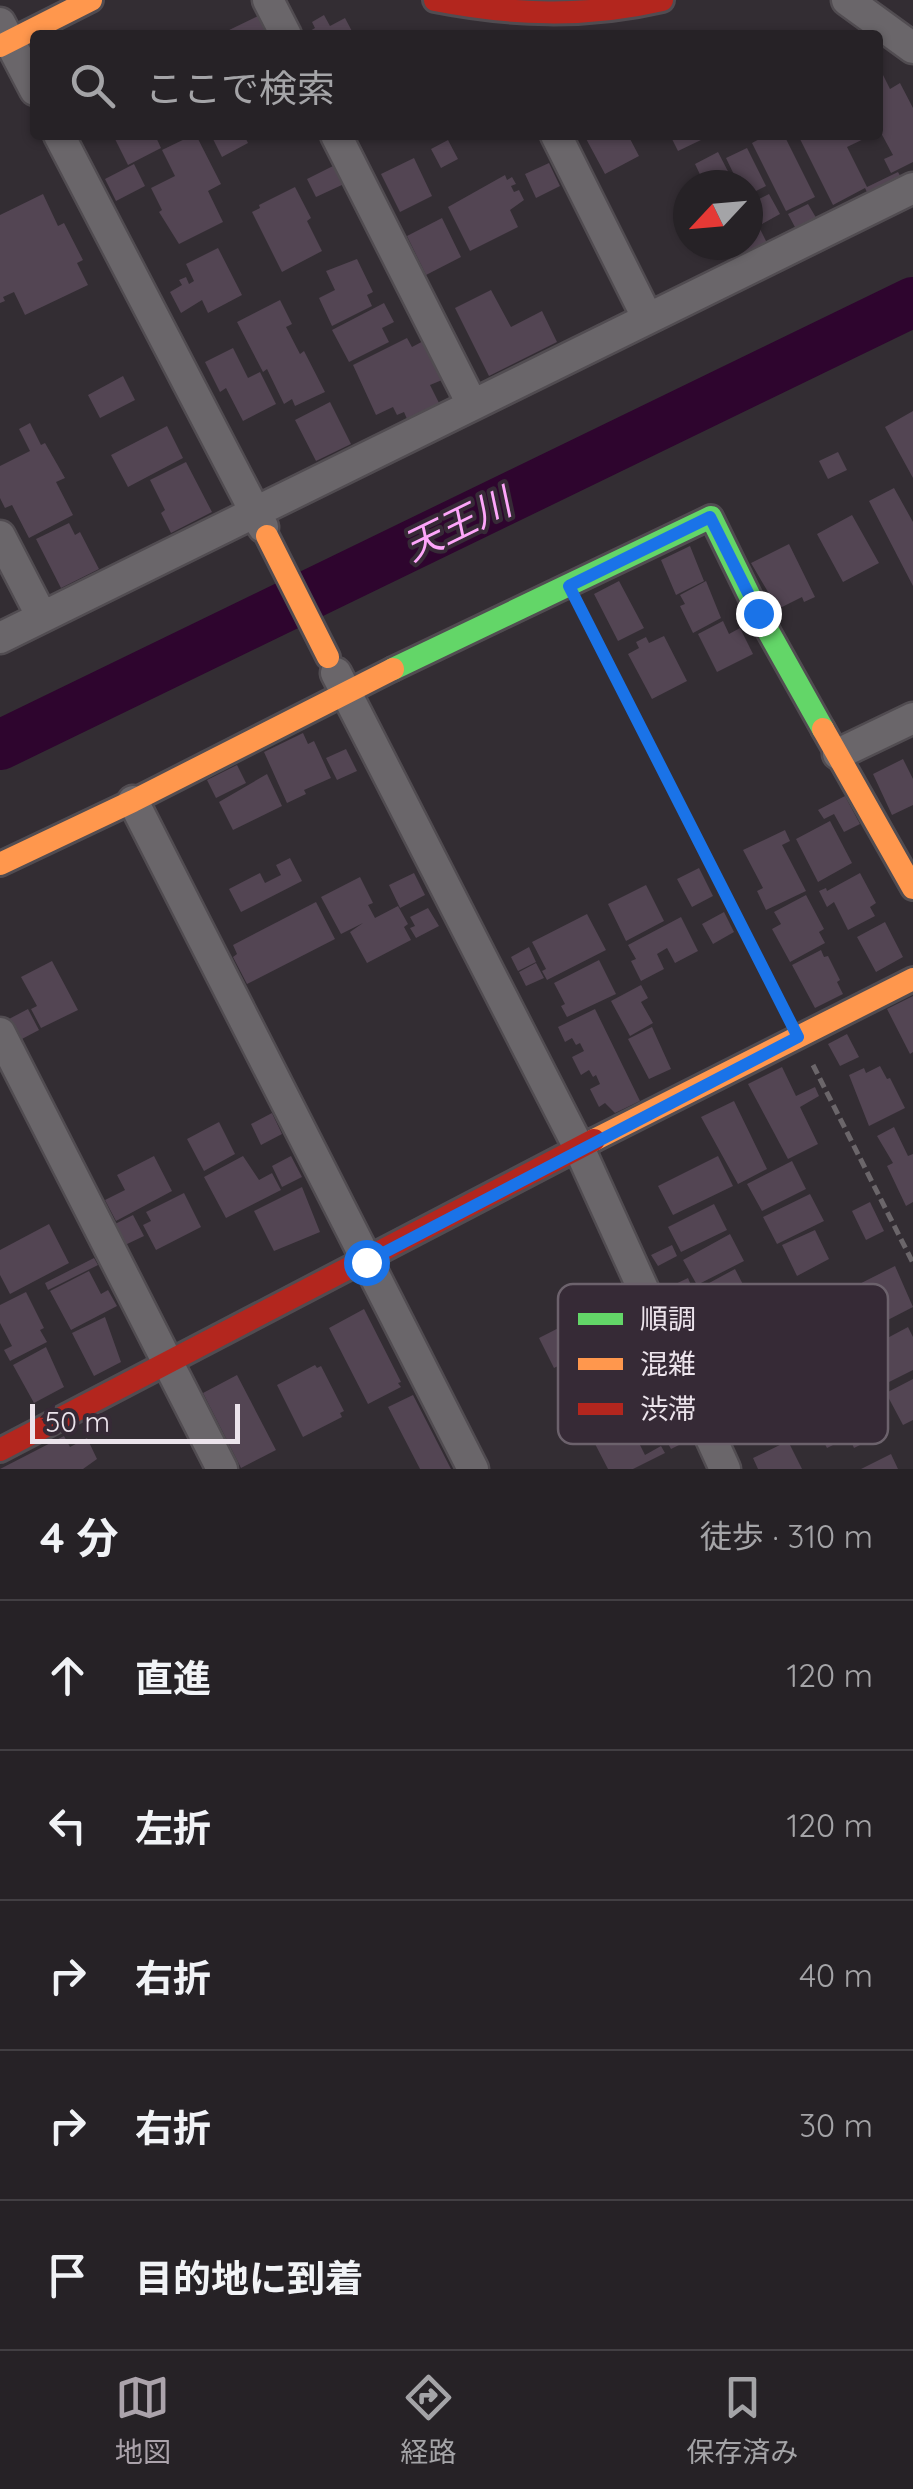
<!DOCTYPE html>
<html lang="ja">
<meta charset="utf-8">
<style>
:root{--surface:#262226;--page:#2e2a2e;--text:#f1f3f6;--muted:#a4a4a7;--line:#423f43;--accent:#aba3ab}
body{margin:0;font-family:Quicksand,"Noto Sans JP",sans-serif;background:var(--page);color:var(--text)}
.compass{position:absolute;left:673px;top:170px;width:90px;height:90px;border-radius:50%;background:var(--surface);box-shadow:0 2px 8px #0004;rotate:244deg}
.scale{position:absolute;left:30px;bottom:25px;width:210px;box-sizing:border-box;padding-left:10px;border:5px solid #ebe3eb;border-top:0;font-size:28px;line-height:35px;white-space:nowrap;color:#ebe3eb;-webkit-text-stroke:8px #362a36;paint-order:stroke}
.stop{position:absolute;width:30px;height:30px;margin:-22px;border:8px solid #1a73e8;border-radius:50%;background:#fff}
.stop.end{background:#1a73e8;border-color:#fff;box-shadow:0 2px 10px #0008}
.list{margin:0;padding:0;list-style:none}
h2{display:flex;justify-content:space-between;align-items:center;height:130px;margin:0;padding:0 40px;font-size:42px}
h2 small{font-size:32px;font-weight:400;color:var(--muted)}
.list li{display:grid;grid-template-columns:65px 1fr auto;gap:30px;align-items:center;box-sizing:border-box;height:150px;padding:0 40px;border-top:2px solid var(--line)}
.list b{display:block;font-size:38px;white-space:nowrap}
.list em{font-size:32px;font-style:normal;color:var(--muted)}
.icon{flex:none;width:55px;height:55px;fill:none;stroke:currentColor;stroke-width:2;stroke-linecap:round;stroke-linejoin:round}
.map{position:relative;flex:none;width:913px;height:1469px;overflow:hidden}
.search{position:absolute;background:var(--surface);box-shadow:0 2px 8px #0004;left:30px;right:30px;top:30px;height:110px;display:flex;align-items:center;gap:25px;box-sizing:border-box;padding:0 35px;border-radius:10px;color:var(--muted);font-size:38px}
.sheet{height:880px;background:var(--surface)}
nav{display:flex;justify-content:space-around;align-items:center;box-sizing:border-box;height:140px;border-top:2px solid var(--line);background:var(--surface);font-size:28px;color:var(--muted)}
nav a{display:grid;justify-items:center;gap:5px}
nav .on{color:var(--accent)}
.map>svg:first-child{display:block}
</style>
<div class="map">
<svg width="913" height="1469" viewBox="0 0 913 1469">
<rect width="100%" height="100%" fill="#332d33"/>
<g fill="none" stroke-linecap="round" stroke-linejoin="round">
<!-- river -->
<path stroke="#2e052e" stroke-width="50" d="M 0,745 L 913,302"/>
</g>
<!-- building -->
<path fill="#534553" d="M 324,15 L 330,26 L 345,18 L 354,35 L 303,35 L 315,28 L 312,22 Z
M 258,16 L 268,35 L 227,35 L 225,32 Z
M 878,65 L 890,89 L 900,83 L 913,108 L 913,162 L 891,173 L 884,159 L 893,155 L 880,131 L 878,132 Z
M 113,135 L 155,135 L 161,148 L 128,165 Z
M 193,135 L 196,135 L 221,184 L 208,191 L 223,222 L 179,244 L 159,212 L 162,210 L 151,188 L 175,176 L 162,150 Z
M 211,135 L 244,135 L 248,143 L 222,157 Z
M 584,135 L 628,135 L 639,156 L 605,174 Z
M 670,135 L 698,135 L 701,140 L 678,151 Z
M 767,135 L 784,135 L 815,197 L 786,211 L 752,143 Z
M 798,135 L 872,135 L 847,147 L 867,187 L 898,172 L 903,181 L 870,198 L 865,188 L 833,205 Z
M 448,140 L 458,159 L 441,168 L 431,149 Z
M 747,148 L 766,186 L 748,195 L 748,185 L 739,185 L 726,158 Z
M 718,152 L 735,185 L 705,185 L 695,164 Z
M 414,158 L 432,196 L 400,212 L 381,174 Z
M 549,163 L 560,186 L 536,198 L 525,174 Z
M 134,164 L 145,186 L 116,201 L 105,179 Z
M 335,165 L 344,184 L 316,197 L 307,179 Z
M 505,175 L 507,180 L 512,177 L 516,184 L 511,186 L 514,192 L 519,190 L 524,200 L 510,210 L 518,227 L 470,251 L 448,207 Z
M 295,187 L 311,218 L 307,221 L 322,251 L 282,272 L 252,212 L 260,208 L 259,205 Z
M 43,194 L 58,226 L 64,223 L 83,260 L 77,263 L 88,285 L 25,315 L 14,292 L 3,297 L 5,301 L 0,303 L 0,215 Z
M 769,194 L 780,214 L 762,224 L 751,203 Z
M 808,204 L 818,221 L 797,231 L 788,214 Z
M 751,211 L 768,245 L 742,258 L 735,245 L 748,245 L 748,212 Z
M 442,218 L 461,257 L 426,275 L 407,236 Z
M 218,248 L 242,295 L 208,313 L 202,300 L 181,313 L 170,292 L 182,285 L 179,280 L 186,277 L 189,284 L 194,281 L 186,264 Z
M 357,259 L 373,292 L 367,295 L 372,306 L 332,326 L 319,298 L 335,290 L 326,271 Z
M 491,290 L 511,327 L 542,311 L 557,342 L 489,376 L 455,308 Z
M 280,300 L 292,324 L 286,327 L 300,354 L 304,351 L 325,392 L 295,406 L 292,399 L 284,404 L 267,369 L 263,372 L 237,322 Z
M 384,303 L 394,322 L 382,328 L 389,342 L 349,362 L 332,330 Z
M 407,338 L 412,347 L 429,338 L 439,359 L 433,362 L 442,380 L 430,385 L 439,403 L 407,419 L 404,412 L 397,415 L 393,407 L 376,415 L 353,365 Z
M 233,348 L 248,378 L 260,372 L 276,404 L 243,421 L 226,388 L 220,392 L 205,362 Z
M 123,376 L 135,400 L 100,418 L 88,395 Z
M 330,402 L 351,444 L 316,461 L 295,420 Z
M 913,411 L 913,478 L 885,427 Z
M 30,423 L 41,445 L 45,443 L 65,478 L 56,482 L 73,515 L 29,538 L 12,505 L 5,508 L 0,498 L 0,466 L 30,451 L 19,429 Z
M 167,426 L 183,458 L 128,487 L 111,455 Z
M 838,452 L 847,470 L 828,479 L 819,461 Z
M 186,462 L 212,512 L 171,533 L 161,513 L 165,510 L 150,480 Z
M 894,488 L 913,522 L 913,586 L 869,501 Z
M 852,515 L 879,563 L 843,582 L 817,534 Z
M 69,523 L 75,535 L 80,532 L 99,569 L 61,588 L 36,539 Z
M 789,544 L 815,597 L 804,602 L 802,597 L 778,609 L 751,563 Z
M 690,546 L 704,581 L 676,595 L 661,560 Z
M 619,581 L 644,628 L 618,641 L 594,594 Z
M 706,581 L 721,618 L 693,633 L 680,606 L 685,604 L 680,595 Z
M 723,621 L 729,634 L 740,628 L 753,654 L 717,672 L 698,634 Z
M 664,636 L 687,681 L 652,699 L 628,654 L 639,648 L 636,642 L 646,637 L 649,643 Z
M 303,733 L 308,744 L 314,741 L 331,778 L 304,790 L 306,794 L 287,803 L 264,752 Z
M 346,749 L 357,771 L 337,780 L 326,758 Z
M 903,759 L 913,779 L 913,805 L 892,815 L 873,774 Z
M 237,765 L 246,783 L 216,798 L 207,780 Z
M 267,774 L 282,806 L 233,830 L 219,802 Z
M 845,796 L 860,824 L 844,832 L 834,814 L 824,819 L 818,810 Z
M 830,821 L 852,863 L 818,882 L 796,839 Z
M 785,830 L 790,841 L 782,845 L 806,891 L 766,910 L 757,891 L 763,888 L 743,850 Z
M 290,858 L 302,881 L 241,912 L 229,889 L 260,873 L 265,883 L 281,875 L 276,865 Z
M 699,868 L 713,896 L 692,907 L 677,879 Z
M 414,873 L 425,895 L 400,908 L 389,885 Z
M 860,873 L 876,903 L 870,907 L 875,916 L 848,930 L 834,902 L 827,907 L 819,891 L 826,888 L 827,891 Z
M 360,877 L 373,903 L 368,905 L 375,918 L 398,906 L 408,924 L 404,927 L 411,940 L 367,963 L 350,932 L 363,923 L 341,934 L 321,897 Z
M 646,885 L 664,921 L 626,941 L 608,904 Z
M 806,895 L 824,929 L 819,932 L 825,943 L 790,962 L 772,929 L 781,924 L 774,912 Z
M 316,902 L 335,939 L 247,984 L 233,957 L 237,954 L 233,945 Z
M 428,908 L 439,926 L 416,938 L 410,928 L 415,926 L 410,917 Z
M 724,912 L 734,932 L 713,944 L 702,924 Z
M 587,914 L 606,950 L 547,980 L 542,971 L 546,969 L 532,942 Z
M 681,917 L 698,951 L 675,963 L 667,948 L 657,954 L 664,969 L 641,981 L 631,961 L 636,959 L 628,945 Z
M 885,922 L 903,957 L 876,972 L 857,937 Z
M 529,947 L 536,962 L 518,971 L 511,957 Z
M 821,950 L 824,957 L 828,956 L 840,980 L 837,982 L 843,994 L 815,1008 L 792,965 Z
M 599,960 L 616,994 L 567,1017 L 561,1006 L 565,1004 L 554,983 Z
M 52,961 L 78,1010 L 41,1028 L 31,1009 L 37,1006 L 21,977 Z
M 536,963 L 544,978 L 526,986 L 519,972 Z
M 641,985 L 648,998 L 641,1002 L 653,1023 L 630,1036 L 611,1001 Z
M 913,996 L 913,1052 L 910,1054 L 887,1009 Z
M 28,1009 L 39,1030 L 20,1040 L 9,1019 Z
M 595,1009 L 640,1101 L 615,1113 L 605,1103 L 599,1107 L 590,1089 L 600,1084 L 596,1075 L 593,1077 L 589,1070 L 581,1075 L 572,1057 L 584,1051 L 580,1043 L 576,1045 L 572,1038 L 565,1042 L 558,1027 Z
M 652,1027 L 671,1069 L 649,1079 L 628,1039 Z
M 847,1034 L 859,1057 L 840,1066 L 828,1044 Z
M 880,1066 L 887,1079 L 890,1078 L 905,1108 L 869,1126 L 849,1075 L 864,1068 L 866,1073 Z
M 782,1067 L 796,1096 L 815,1087 L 819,1096 L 800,1107 L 818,1144 L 788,1159 L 748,1084 Z
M 734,1101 L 767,1169 L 738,1184 L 701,1117 Z
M 272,1113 L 282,1134 L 261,1145 L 251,1124 Z
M 219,1122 L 235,1154 L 204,1171 L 187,1139 Z
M 894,1127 L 908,1156 L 913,1154 L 913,1202 L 906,1206 L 887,1166 L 893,1163 L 877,1136 Z
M 154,1156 L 172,1191 L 116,1221 L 105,1200 L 125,1190 L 117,1175 Z
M 243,1156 L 259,1180 L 272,1173 L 281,1190 L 226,1218 L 204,1177 Z
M 291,1156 L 302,1177 L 282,1187 L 272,1166 Z
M 718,1156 L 733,1186 L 673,1215 L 658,1186 Z
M 792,1161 L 806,1189 L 762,1211 L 747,1184 Z
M 302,1187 L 320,1232 L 274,1251 L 254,1211 Z
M 184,1193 L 201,1227 L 156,1250 L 143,1225 L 151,1221 L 146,1212 Z
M 810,1194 L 824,1221 L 777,1244 L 763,1217 Z
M 870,1202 L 884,1231 L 866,1240 L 852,1211 Z
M 714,1204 L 727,1230 L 681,1252 L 668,1227 Z
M 133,1215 L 144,1236 L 125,1245 L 115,1224 Z
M 49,1224 L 69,1263 L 10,1294 L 0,1275 L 0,1250 Z
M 815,1230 L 829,1259 L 797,1276 L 782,1245 Z
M 730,1234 L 744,1261 L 697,1285 L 683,1260 Z
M 672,1245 L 677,1256 L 658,1266 L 651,1255 Z
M 94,1258 L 98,1265 L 48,1290 L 45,1283 Z
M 895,1266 L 913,1307 L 816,1357 L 811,1347 L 807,1349 L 797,1328 L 801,1326 L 796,1316 Z
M 735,1269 L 751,1300 L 720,1316 L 712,1299 L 705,1303 L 698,1289 Z
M 89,1271 L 101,1294 L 108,1290 L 117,1306 L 71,1330 L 50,1291 Z
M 688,1278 L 693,1290 L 672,1299 L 667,1288 Z
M 26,1292 L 44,1328 L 40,1330 L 47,1342 L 10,1361 L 4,1350 L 12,1346 L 0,1323 L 0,1305 Z
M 364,1309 L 401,1382 L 398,1383 L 401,1387 L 368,1404 L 329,1328 Z
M 588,1313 L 603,1343 L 554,1368 L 539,1338 Z
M 105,1317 L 121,1362 L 94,1376 L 72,1333 Z
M 908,1327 L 913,1337 L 913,1370 L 883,1385 L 865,1350 Z
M 46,1347 L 64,1387 L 34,1403 L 13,1365 Z
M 315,1365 L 317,1368 L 321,1366 L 344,1411 L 340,1413 L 342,1417 L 303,1437 L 277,1385 Z
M 237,1375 L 276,1450 L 241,1468 L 203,1393 Z
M 913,1379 L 913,1420 L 903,1425 L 886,1393 Z
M 413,1395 L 451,1469 L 420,1469 L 388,1407 Z
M 863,1402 L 880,1435 L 854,1448 L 849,1437 L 827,1448 L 818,1431 L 826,1427 L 824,1422 Z
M 630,1420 L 645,1442 L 640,1445 L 645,1455 L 661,1446 L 665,1453 L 633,1469 L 608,1469 L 593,1440 Z
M 679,1420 L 689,1440 L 671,1449 L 660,1429 Z
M 64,1436 L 70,1447 L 87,1438 L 97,1459 L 83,1469 L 0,1469 Z
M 788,1441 L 802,1469 L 758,1469 L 753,1458 Z
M 891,1454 L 898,1469 L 861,1469 Z"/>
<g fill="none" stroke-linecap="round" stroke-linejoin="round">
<defs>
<path id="street" d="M 268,0 L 286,35
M 847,0 L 913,48
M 0,23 L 35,90
M 59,135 L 263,527
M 336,135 L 472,404
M 556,135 L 647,317
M 0,536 L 42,617
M 0,638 L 913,188
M 336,673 L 579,1148 L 725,1469
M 838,754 L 913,718
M 133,801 L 473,1469
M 0,1033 L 222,1469"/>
<path id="fast" d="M 393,669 L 711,517 L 758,613 L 823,729"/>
<path id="slow" d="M 0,46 L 91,0
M 267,536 L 328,657
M 823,729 L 913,888
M 0,864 L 133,801 L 393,669
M 594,1140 L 913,979"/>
<path id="jam" d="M 435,0 C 512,15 585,18 662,0
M 0,1450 L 594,1140"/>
</defs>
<!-- street casing -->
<use href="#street" stroke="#514c51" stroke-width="35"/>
<!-- fast casing -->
<use href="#fast" stroke="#514c51" stroke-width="28"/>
<!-- slow casing -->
<use href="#slow" stroke="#514c51" stroke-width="28"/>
<!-- jam casing -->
<use href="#jam" stroke="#514c51" stroke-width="28"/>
<!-- path -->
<path stroke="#6b666a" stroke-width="5" stroke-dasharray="10 5" stroke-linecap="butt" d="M 583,615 L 783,1006
M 813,1065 L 913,1263"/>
<!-- street -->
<use href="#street" stroke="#6a666a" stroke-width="30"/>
<!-- fast -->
<use href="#fast" stroke="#63d668" stroke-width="22"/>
<!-- slow -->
<use href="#slow" stroke="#ff974d" stroke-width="22"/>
<!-- jam -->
<use href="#jam" stroke="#b3261e" stroke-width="22"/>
</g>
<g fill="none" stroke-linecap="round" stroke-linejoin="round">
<!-- route -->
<path stroke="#1a73e8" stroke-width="12" d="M 366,1262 L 798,1037 L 569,586 L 710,517 L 758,613"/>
</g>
<g text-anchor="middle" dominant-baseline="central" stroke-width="8" stroke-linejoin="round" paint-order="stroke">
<!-- water labels -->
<g font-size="38" font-style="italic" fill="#fda6fa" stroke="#362a36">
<text transform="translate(457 524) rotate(-26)">天王川</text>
</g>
</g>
<!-- legend -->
<rect x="558" y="1284" width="330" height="160" rx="15" fill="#362a36" stroke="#6c626c" stroke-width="2.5"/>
<rect x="578" y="1313" width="45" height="12" fill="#63d668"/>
<rect x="578" y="1358" width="45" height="12" fill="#ff974d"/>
<rect x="578" y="1403" width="45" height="12" fill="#b3261e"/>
<g font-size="28" fill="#ebe3eb">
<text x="640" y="1329">順調</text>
<text x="640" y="1374">混雑</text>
<text x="640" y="1419">渋滞</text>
</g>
</svg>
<svg class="compass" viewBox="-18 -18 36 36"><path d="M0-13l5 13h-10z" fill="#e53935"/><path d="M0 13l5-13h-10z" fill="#a4a4a7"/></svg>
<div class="scale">50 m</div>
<div class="stop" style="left:366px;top:1262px"></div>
<div class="stop end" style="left:758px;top:613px"></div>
<div class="search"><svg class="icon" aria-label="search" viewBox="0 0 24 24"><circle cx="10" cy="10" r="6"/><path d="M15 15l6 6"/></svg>ここで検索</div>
</div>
<section class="sheet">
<h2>4 分<small>徒歩 · 310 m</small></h2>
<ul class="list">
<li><svg class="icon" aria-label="ahead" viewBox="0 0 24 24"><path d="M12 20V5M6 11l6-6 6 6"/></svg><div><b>直進</b></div><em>120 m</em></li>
<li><svg class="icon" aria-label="left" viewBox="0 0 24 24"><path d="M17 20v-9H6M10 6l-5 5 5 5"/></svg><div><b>左折</b></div><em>120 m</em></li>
<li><svg class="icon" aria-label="right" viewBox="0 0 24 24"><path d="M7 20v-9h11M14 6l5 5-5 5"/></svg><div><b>右折</b></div><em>40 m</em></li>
<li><svg class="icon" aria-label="right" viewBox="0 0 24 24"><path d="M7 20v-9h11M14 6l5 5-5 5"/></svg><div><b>右折</b></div><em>30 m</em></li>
<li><svg class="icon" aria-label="arrive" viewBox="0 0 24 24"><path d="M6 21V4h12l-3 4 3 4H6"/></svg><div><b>目的地に到着</b></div></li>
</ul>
</section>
<nav>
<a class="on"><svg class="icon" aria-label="map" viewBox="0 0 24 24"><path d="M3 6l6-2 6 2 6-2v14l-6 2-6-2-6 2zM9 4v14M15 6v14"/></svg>地図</a>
<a><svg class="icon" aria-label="directions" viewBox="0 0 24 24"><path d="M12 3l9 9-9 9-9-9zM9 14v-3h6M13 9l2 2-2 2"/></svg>経路</a>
<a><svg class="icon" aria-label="saved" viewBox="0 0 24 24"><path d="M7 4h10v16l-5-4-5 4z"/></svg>保存済み</a>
</nav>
